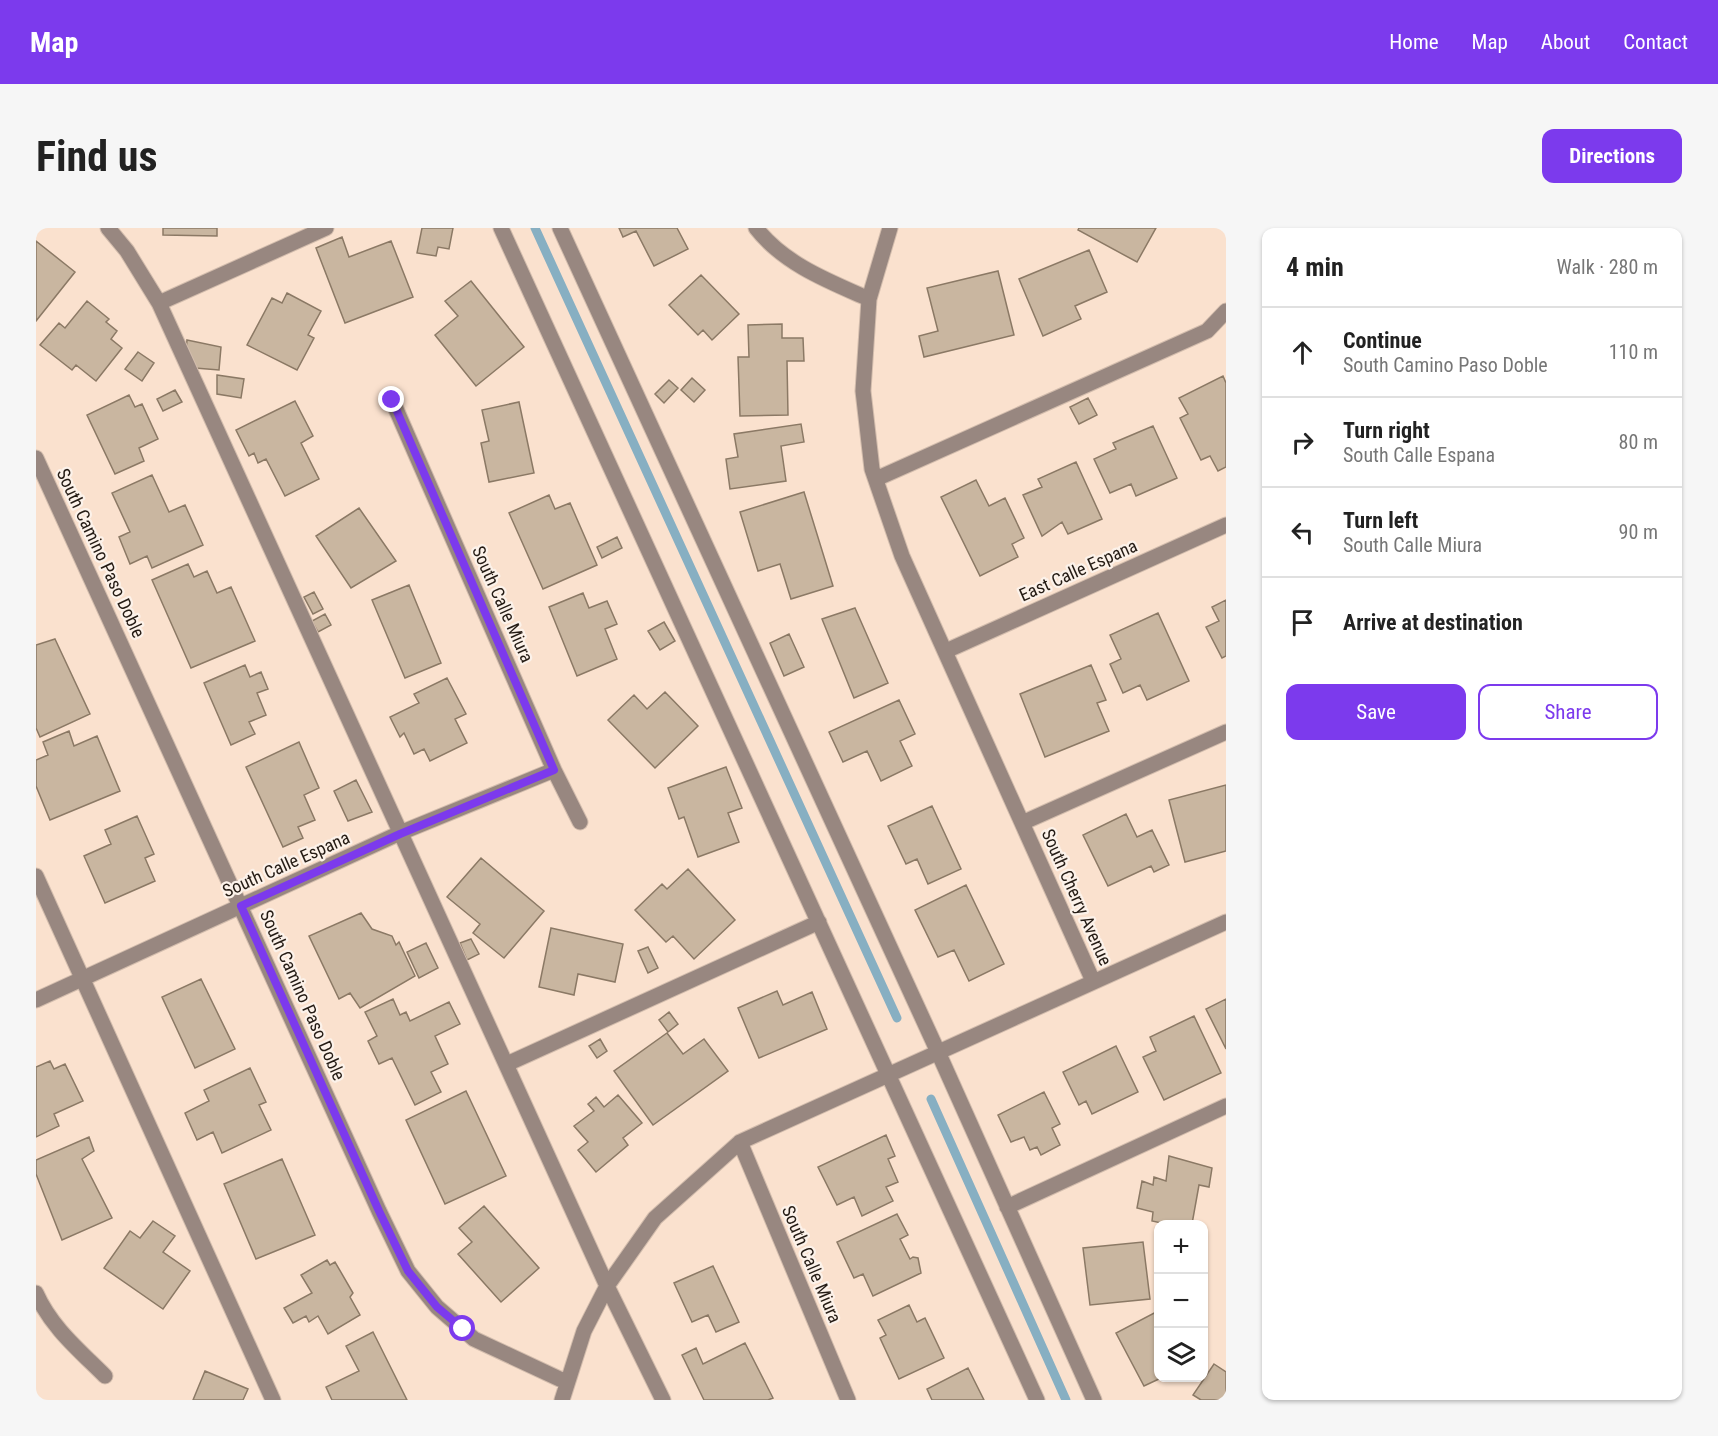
<!DOCTYPE html>
<meta charset="utf-8">
<style>
:root{--surface:#fff;--page:#f6f6f6;--text:#222;--muted:#767676;--line:#e0e0e0;--accent:#7c3aed}
body{margin:0;font-family:"Roboto Condensed",sans-serif;background:var(--page);color:var(--text)}
.controls{position:absolute;right:18px;bottom:18px;display:grid;overflow:hidden;border-radius:12px;box-shadow:0 2px 4px #0004}
.controls button{width:54px;height:54px;display:grid;place-items:center;padding:0;border:0;border-bottom:2px solid var(--line);background:var(--surface);color:var(--text);font:30px sans-serif}
.stop{position:absolute;width:18px;height:18px;margin:-14px;border:4px solid #7c3aed;border-radius:50%;background:#fff}
.stop.end{background:#7c3aed;border-color:#fff;box-shadow:0 2px 6px #0008}
.list{margin:0;padding:0;list-style:none}
h2{display:flex;justify-content:space-between;align-items:center;height:78px;margin:0;padding:0 24px;font-size:26px}
h2 small{font-size:20px;font-weight:400;color:var(--muted)}
.list li{display:grid;grid-template-columns:39px 1fr auto;gap:18px;align-items:center;box-sizing:border-box;height:90px;padding:0 24px;border-top:2px solid var(--line)}
.list b{display:block;font-size:22px;white-space:nowrap}
.list p{margin:0;font-size:20px;white-space:nowrap;color:var(--muted)}
.list em{font-size:20px;font-style:normal;color:var(--muted)}
.actions{display:flex;gap:12px;padding:18px 24px}
.actions a{flex:1;padding:14px 0;border:2px solid var(--accent);border-radius:12px;text-align:center;font-size:21px;color:var(--accent)}
.actions .main{background:var(--accent);color:#fff}
.icon{flex:none;width:33px;height:33px;fill:none;stroke:currentColor;stroke-width:2;stroke-linecap:round;stroke-linejoin:round}
.map{position:relative;flex:none;width:1190px;height:1172px;overflow:hidden;border-radius:12px}
header{display:flex;align-items:center;gap:36px;box-sizing:border-box;height:84px;padding:0 30px;background:var(--accent);color:#fff}
header strong{font-size:28px}
nav{display:flex;gap:33px;margin-inline-start:auto;font-size:21px}
.intro{display:flex;align-items:center;justify-content:space-between;box-sizing:border-box;height:144px;padding:0 36px}
h1{margin:0;font-size:42px}
.button{padding:15px 27px;border-radius:12px;background:var(--accent);color:#fff;font-size:21px;font-weight:700}
main{display:flex;gap:36px;padding:0 36px}
aside{flex:1;background:var(--surface);border-radius:12px;box-shadow:0 2px 4px #0004}
.map>svg:first-child{display:block}
</style>
<header>
<strong>Map</strong>
<nav><a>Home</a><a>Map</a><a>About</a><a>Contact</a></nav>
</header>
<div class="intro"><h1>Find us</h1><a class="button">Directions</a></div>
<main>
<div class="map">
<svg width="1190" height="1172" viewBox="0 0 1190 1172">
<rect width="100%" height="100%" fill="#fae1ce"/>
<g fill="none" stroke-linecap="round" stroke-linejoin="round">
<!-- stream -->
<path stroke="#87afc2" stroke-width="9" d="M 499,0 L 861,790
M 895,871 L 1030,1172"/>
</g>
<!-- building -->
<path fill="#c9b6a0" stroke="#8b7965" stroke-width="1.5" d="M 127,0 L 181,0 L 181,8 L 127,7 Z
M 386,0 L 417,0 L 413,21 L 402,19 L 400,28 L 381,25 Z
M 583,0 L 641,0 L 652,21 L 618,38 L 600,3 L 587,9 Z
M 1043,0 L 1120,0 L 1101,34 L 1042,2 Z
M 306,9 L 313,29 L 355,13 L 377,69 L 309,95 L 280,20 Z
M 0,13 L 39,44 L 0,93 Z
M 1053,22 L 1071,64 L 1039,78 L 1045,91 L 1007,108 L 983,51 Z
M 962,43 L 978,107 L 888,129 L 883,108 L 902,103 L 891,60 Z
M 665,47 L 703,86 L 676,112 L 667,102 L 662,107 L 633,77 Z
M 435,53 L 488,119 L 440,158 L 399,107 L 422,88 L 409,73 Z
M 251,65 L 285,83 L 272,107 L 278,110 L 261,142 L 211,117 L 236,70 L 246,75 Z
M 51,73 L 73,91 L 70,94 L 81,103 L 75,111 L 86,120 L 60,153 L 40,137 L 36,142 L 4,117 L 23,95 L 29,100 Z
M 746,96 L 746,110 L 767,110 L 768,133 L 751,133 L 752,187 L 704,188 L 702,129 L 713,129 L 712,97 Z
M 151,112 L 185,119 L 183,142 L 159,140 L 150,123 Z
M 102,124 L 118,135 L 106,153 L 89,141 Z
M 181,147 L 208,151 L 205,170 L 181,166 Z
M 1187,148 L 1190,155 L 1190,239 L 1182,243 L 1174,228 L 1165,232 L 1144,190 L 1152,186 L 1143,170 Z
M 656,150 L 669,162 L 658,174 L 645,162 Z
M 633,152 L 642,160 L 628,175 L 619,166 Z
M 139,162 L 146,174 L 127,183 L 121,171 Z
M 93,167 L 99,179 L 106,176 L 122,211 L 103,220 L 108,233 L 79,246 L 51,187 Z
M 1052,170 L 1061,187 L 1043,196 L 1034,179 Z
M 259,173 L 277,208 L 265,215 L 283,251 L 249,268 L 230,231 L 222,235 L 218,225 L 213,228 L 200,202 Z
M 483,174 L 498,245 L 453,254 L 445,215 L 453,213 L 446,182 Z
M 765,196 L 768,214 L 745,218 L 750,253 L 694,261 L 690,231 L 702,229 L 698,206 Z
M 1117,198 L 1141,250 L 1100,268 L 1095,256 L 1074,265 L 1058,231 L 1080,221 L 1077,215 Z
M 1040,234 L 1066,291 L 1032,306 L 1026,294 L 1006,308 L 987,267 L 1006,259 L 1002,251 Z
M 116,247 L 133,284 L 149,277 L 167,317 L 116,340 L 111,328 L 94,336 L 83,309 L 94,304 L 76,265 Z
M 940,252 L 953,278 L 969,270 L 988,310 L 976,316 L 982,329 L 944,348 L 905,269 Z
M 768,264 L 797,358 L 755,371 L 744,336 L 722,343 L 704,284 Z
M 513,267 L 519,281 L 534,275 L 561,337 L 507,361 L 473,285 Z
M 323,280 L 360,333 L 315,360 L 280,308 Z
M 581,309 L 586,320 L 566,330 L 561,319 Z
M 152,336 L 158,349 L 171,343 L 181,365 L 195,359 L 219,413 L 155,440 L 116,352 Z
M 373,357 L 405,435 L 369,450 L 336,372 Z
M 278,364 L 287,381 L 277,386 L 268,369 Z
M 547,365 L 553,380 L 571,373 L 581,396 L 569,401 L 581,431 L 541,448 L 513,379 Z
M 1190,372 L 1190,428 L 1186,430 L 1170,399 L 1183,393 L 1176,379 Z
M 819,380 L 852,455 L 818,470 L 786,391 Z
M 1122,385 L 1153,453 L 1111,472 L 1104,457 L 1087,465 L 1074,436 L 1085,431 L 1074,407 Z
M 289,386 L 295,397 L 282,404 L 276,393 Z
M 628,394 L 639,413 L 624,422 L 612,403 Z
M 753,406 L 768,439 L 748,448 L 734,415 Z
M 19,411 L 54,486 L 4,509 L 0,500 L 0,417 Z
M 209,437 L 214,449 L 225,444 L 232,461 L 221,465 L 230,487 L 213,494 L 219,506 L 195,517 L 168,455 Z
M 1055,437 L 1070,472 L 1061,475 L 1073,503 L 1009,529 L 984,466 Z
M 411,450 L 430,486 L 419,491 L 431,515 L 394,533 L 388,521 L 378,526 L 368,505 L 364,509 L 354,489 L 383,475 L 378,466 Z
M 629,464 L 662,498 L 619,540 L 572,492 L 598,467 L 611,481 Z
M 863,472 L 879,506 L 864,513 L 876,538 L 845,553 L 831,523 L 807,534 L 793,504 Z
M 33,503 L 38,518 L 61,508 L 84,563 L 14,592 L 0,558 L 0,532 L 12,527 L 7,514 Z
M 263,514 L 283,560 L 268,567 L 279,592 L 262,599 L 267,610 L 247,619 L 210,539 Z
M 690,539 L 706,580 L 692,585 L 703,614 L 662,629 L 648,589 L 643,591 L 632,560 Z
M 320,552 L 336,584 L 312,593 L 298,563 Z
M 1190,557 L 1190,623 L 1149,634 L 1133,572 Z
M 896,578 L 925,641 L 892,656 L 881,631 L 870,636 L 852,598 Z
M 1090,586 L 1101,609 L 1116,602 L 1133,637 L 1118,644 L 1115,638 L 1072,658 L 1047,607 Z
M 101,588 L 118,626 L 109,630 L 119,653 L 69,675 L 48,628 L 75,616 L 69,602 Z
M 445,630 L 508,683 L 468,730 L 437,705 L 444,696 L 411,669 Z
M 652,641 L 699,692 L 658,731 L 637,708 L 630,714 L 599,682 L 626,656 L 631,661 Z
M 930,657 L 968,736 L 933,753 L 918,722 L 902,729 L 879,682 Z
M 325,685 L 336,701 L 356,708 L 360,717 L 363,714 L 379,748 L 324,780 L 314,765 L 303,771 L 273,708 Z
M 515,700 L 587,716 L 579,754 L 542,746 L 538,767 L 503,759 Z
M 435,711 L 443,726 L 431,732 L 424,715 Z
M 390,715 L 402,740 L 383,750 L 371,724 Z
M 612,719 L 622,740 L 612,745 L 602,723 Z
M 165,751 L 199,821 L 159,840 L 126,769 Z
M 741,763 L 747,777 L 776,764 L 791,801 L 723,830 L 702,780 Z
M 357,771 L 364,787 L 370,784 L 374,793 L 413,774 L 424,796 L 399,808 L 412,836 L 395,844 L 405,864 L 379,877 L 356,830 L 343,836 L 332,813 L 341,808 L 329,784 Z
M 1190,771 L 1190,821 L 1170,781 Z
M 633,784 L 642,796 L 632,804 L 623,792 Z
M 1158,788 L 1185,845 L 1128,872 L 1107,829 L 1120,823 L 1114,809 Z
M 631,805 L 647,826 L 668,811 L 692,843 L 617,897 L 578,843 Z
M 564,811 L 571,823 L 561,830 L 553,818 Z
M 1080,818 L 1102,864 L 1056,886 L 1050,873 L 1043,877 L 1027,844 Z
M 14,833 L 18,841 L 29,836 L 47,873 L 18,886 L 23,898 L 0,909 L 0,839 Z
M 214,840 L 230,874 L 223,877 L 235,902 L 186,925 L 177,904 L 161,912 L 149,885 L 173,873 L 168,862 Z
M 430,863 L 470,948 L 409,976 L 370,892 Z
M 1008,864 L 1024,896 L 1016,900 L 1024,917 L 1005,927 L 1001,919 L 994,922 L 988,909 L 975,914 L 962,887 Z
M 582,867 L 606,895 L 587,910 L 592,917 L 560,944 L 542,922 L 552,914 L 538,898 L 558,883 L 552,876 L 560,869 L 568,879 Z
M 850,907 L 859,928 L 852,931 L 862,954 L 850,959 L 857,973 L 826,988 L 818,969 L 801,977 L 782,939 Z
M 53,909 L 58,923 L 46,931 L 76,990 L 26,1012 L 0,946 L 0,932 Z
M 1133,928 L 1176,940 L 1173,959 L 1163,957 L 1156,996 L 1130,996 L 1116,993 L 1117,984 L 1101,980 L 1106,953 L 1117,957 L 1118,949 L 1130,953 Z
M 246,931 L 279,1007 L 220,1031 L 188,956 Z
M 448,978 L 503,1040 L 465,1074 L 422,1026 L 436,1014 L 423,1000 Z
M 861,986 L 872,1007 L 864,1011 L 874,1031 L 877,1029 L 882,1030 L 885,1045 L 837,1068 L 827,1046 L 818,1050 L 801,1014 Z
M 117,993 L 139,1008 L 127,1024 L 154,1043 L 127,1081 L 68,1040 L 94,1003 L 104,1010 Z
M 1107,1014 L 1114,1071 L 1054,1077 L 1047,1020 Z
M 291,1032 L 294,1037 L 299,1034 L 317,1065 L 314,1069 L 324,1087 L 292,1106 L 282,1088 L 273,1094 L 270,1088 L 257,1095 L 248,1080 L 276,1065 L 265,1047 Z
M 677,1038 L 703,1094 L 680,1104 L 672,1087 L 656,1094 L 638,1055 Z
M 873,1077 L 881,1094 L 889,1090 L 908,1130 L 863,1151 L 844,1110 L 850,1107 L 842,1092 Z
M 1122,1083 L 1122,1150 L 1125,1150 L 1108,1158 L 1080,1105 Z
M 337,1104 L 371,1172 L 296,1172 L 290,1159 L 323,1143 L 310,1118 Z
M 709,1115 L 737,1170 L 732,1172 L 668,1172 L 646,1127 L 660,1120 L 667,1136 Z
M 1178,1136 L 1190,1144 L 1190,1172 L 1165,1172 L 1157,1167 Z
M 932,1140 L 948,1172 L 896,1172 L 891,1161 Z
M 169,1143 L 212,1161 L 207,1172 L 157,1172 Z"/>
<g fill="none" stroke-linecap="round" stroke-linejoin="round">
<defs>
<path id="minor" d="M 72,0 L 91,23 L 123,75 L 571,1058 L 627,1172
M 465,0 L 1001,1172
M 524,0 L 902,824 L 1058,1172
M 720,0 C 748,36 792,53 833,71
M 854,0 L 833,71 L 827,163 L 836,241 L 866,328 L 1057,753
M 123,75 L 290,0
M 356,172 L 518,542 L 544,594
M 0,230 L 343,983 L 372,1043 L 401,1079 L 438,1111 L 530,1154
M 840,251 L 1171,103 L 1190,83
M 910,423 L 1190,297
M 986,595 L 1190,504
M 0,648 L 237,1172
M 0,772 L 364,605 L 518,542
M 471,836 L 783,694
M 704,914 L 812,1172
M 971,979 L 1190,878
M 0,1065 C 15,1099 43,1122 69,1148
M 526,1172 L 548,1103 L 571,1058 L 619,990 L 704,914 L 1190,694"/>
</defs>
<!-- minor casing -->
<use href="#minor" stroke="#d3bdad" stroke-width="17"/>
<!-- minor -->
<use href="#minor" stroke="#988780" stroke-width="15"/>
</g>
<g fill="none" stroke-linecap="round" stroke-linejoin="round">
<!-- route -->
<path stroke="#7c3aed" stroke-width="8" d="M 356,172 L 518,542 L 364,606 L 205,678 L 343,983 L 372,1043 L 401,1079 L 427,1101"/>
</g>
<g text-anchor="middle" dominant-baseline="central" stroke-width="4.5" stroke-linejoin="round" paint-order="stroke">
<!-- street labels -->
<g font-size="18" fill="#241b14" stroke="#fcf2ea">
<text transform="translate(65 325) rotate(65)">South Camino Paso Doble</text>
<text transform="translate(1042 342) rotate(-24)">East Calle Espana</text>
<text transform="translate(467 376) rotate(66)">South Calle Miura</text>
<text transform="translate(250 636) rotate(-24)">South Calle Espana</text>
<text transform="translate(1041 669) rotate(66)">South Cherry Avenue</text>
<text transform="translate(267 767) rotate(66)">South Camino Paso Doble</text>
<text transform="translate(776 1036) rotate(67)">South Calle Miura</text>
</g>
</g>
</svg>
<div class="controls">
<button>+</button>
<button>−</button>
<button><svg class="icon" aria-label="layers" viewBox="0 0 24 24"><path d="M12 4l9 5-9 5-9-5zM3 14l9 5 9-5"/></svg></button>
</div>
<div class="stop" style="left:427px;top:1101px"></div>
<div class="stop end" style="left:356px;top:172px"></div>
</div>
<aside>
<h2>4 min<small>Walk · 280 m</small></h2>
<ul class="list">
<li><svg class="icon" aria-label="ahead" viewBox="0 0 24 24"><path d="M12 20V5M6 11l6-6 6 6"/></svg><div><b>Continue</b><p>South Camino Paso Doble</p></div><em>110 m</em></li>
<li><svg class="icon" aria-label="right" viewBox="0 0 24 24"><path d="M7 20v-9h11M14 6l5 5-5 5"/></svg><div><b>Turn right</b><p>South Calle Espana</p></div><em>80 m</em></li>
<li><svg class="icon" aria-label="left" viewBox="0 0 24 24"><path d="M17 20v-9H6M10 6l-5 5 5 5"/></svg><div><b>Turn left</b><p>South Calle Miura</p></div><em>90 m</em></li>
<li><svg class="icon" aria-label="arrive" viewBox="0 0 24 24"><path d="M6 21V4h12l-3 4 3 4H6"/></svg><div><b>Arrive at destination</b></div></li>
</ul>
<div class="actions"><a class="main">Save</a><a>Share</a></div>
</aside>
</main>
